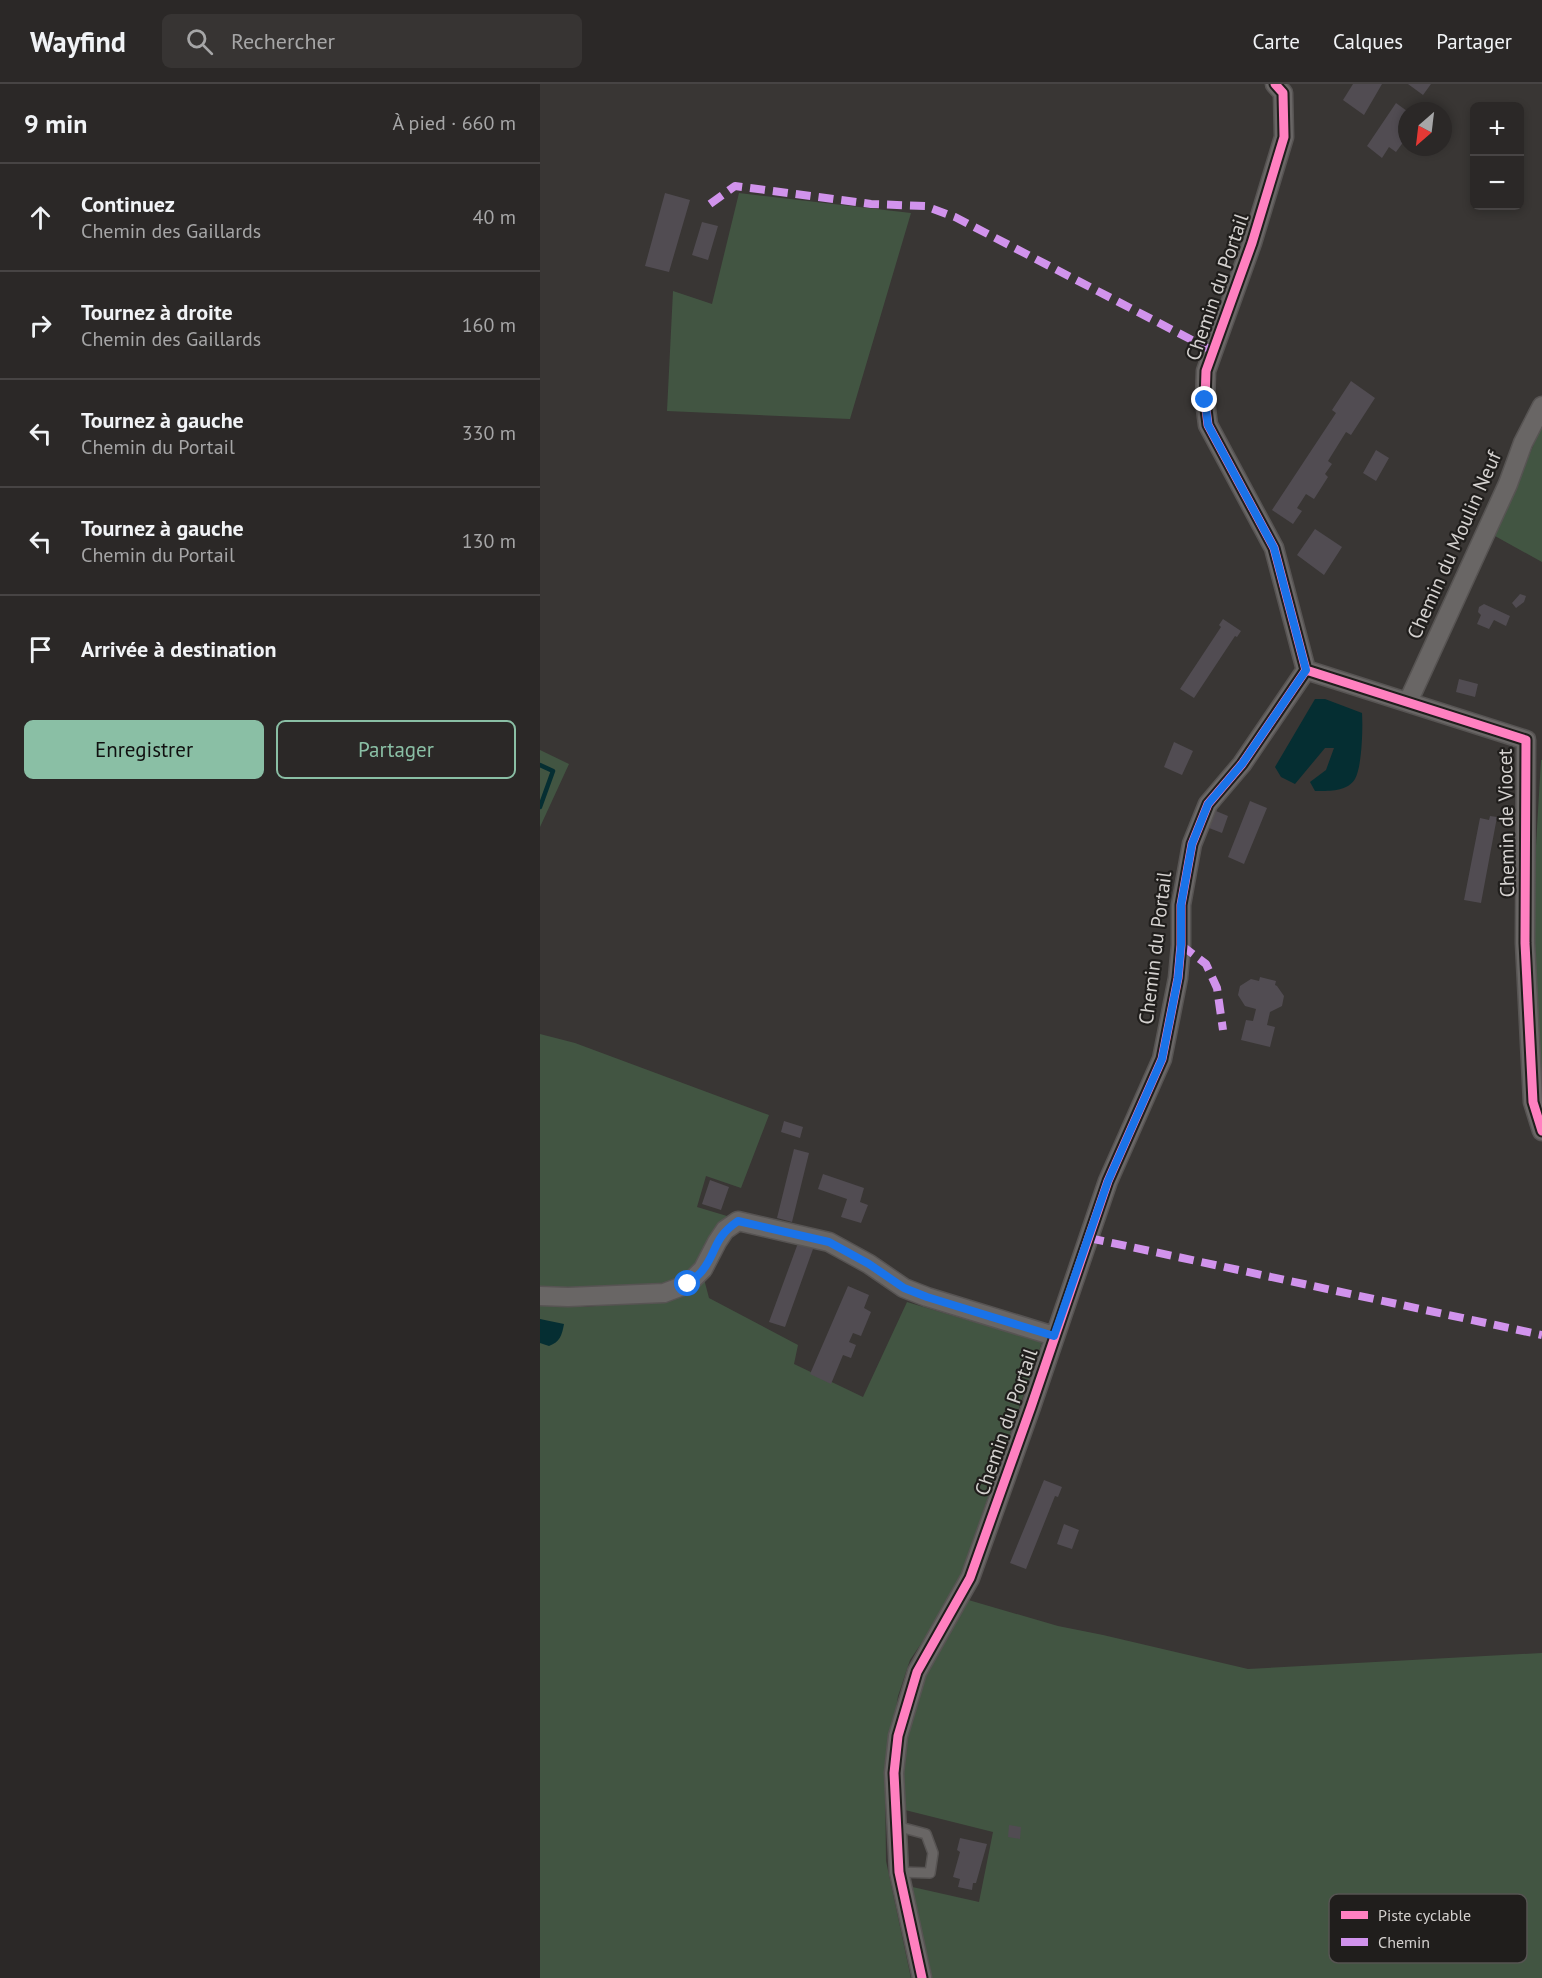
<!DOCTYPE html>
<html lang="fr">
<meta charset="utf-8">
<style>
:root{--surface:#2b2827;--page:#373433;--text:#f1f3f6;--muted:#a6a6a7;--line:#474444;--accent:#8abfa5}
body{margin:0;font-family:"PT Sans",sans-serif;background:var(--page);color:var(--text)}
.controls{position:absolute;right:18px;top:18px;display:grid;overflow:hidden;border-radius:9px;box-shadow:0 3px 9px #0003}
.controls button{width:54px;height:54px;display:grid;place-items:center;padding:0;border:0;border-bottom:2px solid var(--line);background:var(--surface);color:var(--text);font:30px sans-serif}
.compass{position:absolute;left:858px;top:18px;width:54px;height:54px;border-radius:50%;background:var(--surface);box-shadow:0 3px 9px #0003;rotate:208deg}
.stop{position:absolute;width:18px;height:18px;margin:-14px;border:4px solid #1a73e8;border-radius:50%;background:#fff}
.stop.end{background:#1a73e8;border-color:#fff;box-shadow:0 2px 6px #0008}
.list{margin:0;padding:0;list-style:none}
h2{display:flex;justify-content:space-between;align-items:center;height:78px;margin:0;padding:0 24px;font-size:26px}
h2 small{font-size:20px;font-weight:400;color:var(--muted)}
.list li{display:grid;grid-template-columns:39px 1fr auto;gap:18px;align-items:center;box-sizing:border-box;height:108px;padding:0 24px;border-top:2px solid var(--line)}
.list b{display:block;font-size:22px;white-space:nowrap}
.list p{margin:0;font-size:20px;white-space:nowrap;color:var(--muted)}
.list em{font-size:20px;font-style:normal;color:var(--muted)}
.actions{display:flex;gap:12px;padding:18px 24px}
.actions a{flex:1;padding:14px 0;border:2px solid var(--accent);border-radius:9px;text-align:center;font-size:21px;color:var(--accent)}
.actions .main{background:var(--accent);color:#111}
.icon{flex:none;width:33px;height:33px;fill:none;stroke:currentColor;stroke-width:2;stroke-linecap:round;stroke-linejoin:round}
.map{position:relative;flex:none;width:1002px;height:1894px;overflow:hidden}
header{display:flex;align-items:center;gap:36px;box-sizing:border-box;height:84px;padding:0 30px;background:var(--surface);border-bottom:2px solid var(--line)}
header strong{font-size:28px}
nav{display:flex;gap:33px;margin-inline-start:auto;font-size:21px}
.search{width:420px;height:54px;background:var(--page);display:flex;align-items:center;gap:15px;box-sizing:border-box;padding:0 21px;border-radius:9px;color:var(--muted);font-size:22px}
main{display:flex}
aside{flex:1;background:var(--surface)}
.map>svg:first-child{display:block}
</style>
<header>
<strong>Wayfind</strong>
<div class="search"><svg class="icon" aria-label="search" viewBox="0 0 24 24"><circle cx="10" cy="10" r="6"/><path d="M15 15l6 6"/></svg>Rechercher</div>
<nav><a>Carte</a><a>Calques</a><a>Partager</a></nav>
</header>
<main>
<aside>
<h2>9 min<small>À pied · 660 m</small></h2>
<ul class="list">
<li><svg class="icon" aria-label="ahead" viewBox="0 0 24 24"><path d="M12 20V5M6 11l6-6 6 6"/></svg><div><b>Continuez</b><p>Chemin des Gaillards</p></div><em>40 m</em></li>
<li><svg class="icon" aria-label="right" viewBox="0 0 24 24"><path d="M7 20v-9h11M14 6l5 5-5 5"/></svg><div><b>Tournez à droite</b><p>Chemin des Gaillards</p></div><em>160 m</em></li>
<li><svg class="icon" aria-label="left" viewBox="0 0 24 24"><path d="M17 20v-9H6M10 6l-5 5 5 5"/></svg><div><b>Tournez à gauche</b><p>Chemin du Portail</p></div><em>330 m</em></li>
<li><svg class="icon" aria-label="left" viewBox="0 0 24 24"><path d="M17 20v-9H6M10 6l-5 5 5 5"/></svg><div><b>Tournez à gauche</b><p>Chemin du Portail</p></div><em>130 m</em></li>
<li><svg class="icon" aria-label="arrive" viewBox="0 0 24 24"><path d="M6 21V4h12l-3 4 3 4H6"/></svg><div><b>Arrivée à destination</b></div></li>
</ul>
<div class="actions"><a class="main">Enregistrer</a><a>Partager</a></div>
</aside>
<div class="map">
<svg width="1002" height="1894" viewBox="0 0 1002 1894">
<rect width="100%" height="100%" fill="#393634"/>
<!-- green -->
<path fill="#425542" d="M 199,109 L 371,129 L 310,335 L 127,327 L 133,207 L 172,220 Z
M 1002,341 L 1002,478 L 955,452 Z
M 0,666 L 29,680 L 0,743 Z
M 1001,676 L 1002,676 L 1002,1026 L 990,864 Z
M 0,950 L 35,959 L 229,1031 L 201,1104 L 166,1092 L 157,1123 L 187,1132 L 175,1147 L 160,1176 L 139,1198 L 18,1207 L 0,1202 Z
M 164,1195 L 169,1214 L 258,1261 L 254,1280 L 323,1313 L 367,1218 L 502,1258 L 414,1511 L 370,1576 L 358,1612 L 345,1695 L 346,1777 L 371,1894 L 0,1894 L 0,1219 L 46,1223 L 134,1214 Z
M 425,1515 L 518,1542 L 563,1551 L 708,1585 L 1002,1569 L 1002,1894 L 390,1894 L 368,1802 L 439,1818 L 453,1748 L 361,1725 L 359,1680 L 385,1591 Z"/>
<!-- water -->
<path fill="#052e32" d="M 775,615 L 785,615 L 822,629 C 823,643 822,683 815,695 C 807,708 788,707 775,707 L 770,698 L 786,686 L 794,664 L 785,664 L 755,700 L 741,693 L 735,683 Z
M 0,1235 L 24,1240 C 22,1251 20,1258 9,1262 L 0,1259 Z"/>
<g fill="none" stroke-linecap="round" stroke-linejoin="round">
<!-- stream -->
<path stroke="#052e32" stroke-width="4.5" d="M 0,681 L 13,687 L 0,723"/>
</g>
<!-- building -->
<path fill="#514c52" d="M 813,0 L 842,0 L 824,31 L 803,16 Z
M 868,0 L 891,0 L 883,11 Z
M 856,19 L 867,27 L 867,53 L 856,68 L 849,63 L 842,74 L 827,62 Z
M 125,109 L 150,116 L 129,188 L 105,182 Z
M 162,138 L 178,142 L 168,176 L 152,171 Z
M 811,297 L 835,314 L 811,351 L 806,348 L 788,377 L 792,380 L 785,390 L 788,393 L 774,415 L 766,410 L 757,424 L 762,427 L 753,440 L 732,426 L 796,329 L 792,326 Z
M 836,366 L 849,374 L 836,397 L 823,389 Z
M 775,445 L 802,463 L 784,491 L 757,471 Z
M 980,510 L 986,512 L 984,518 L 976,524 L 972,519 Z
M 944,520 L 970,532 L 966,542 L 954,536 L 949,545 L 937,540 L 941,531 L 938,528 L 939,523 Z
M 683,535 L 701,547 L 697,553 L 695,552 L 654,614 L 640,605 L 681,543 L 679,541 Z
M 919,595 L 938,600 L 935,613 L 916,608 Z
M 634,658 L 653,667 L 642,691 L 624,683 Z
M 710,717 L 727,724 L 704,780 L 688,773 Z
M 676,727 L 688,732 L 682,749 L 669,744 Z
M 950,732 L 957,733 L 941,819 L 924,816 L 940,734 L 949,736 Z
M 720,893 L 736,897 L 735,901 L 737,902 L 744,912 L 742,922 L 730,928 L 727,941 L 735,943 L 730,963 L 701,956 L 706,936 L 713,937 L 716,925 L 705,922 L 698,911 L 700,902 L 711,895 L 719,897 Z
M 244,1037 L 263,1043 L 260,1054 L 241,1048 Z
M 254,1065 L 269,1069 L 252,1138 L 237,1134 Z
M 283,1090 L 324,1104 L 320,1118 L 328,1121 L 321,1139 L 301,1133 L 307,1115 L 278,1105 Z
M 170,1096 L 189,1103 L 181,1126 L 162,1120 Z
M 258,1159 L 273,1165 L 245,1243 L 229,1238 Z
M 308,1202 L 329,1211 L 324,1224 L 331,1228 L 321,1252 L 313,1249 L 309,1258 L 316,1261 L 311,1274 L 303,1271 L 291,1300 L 270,1290 Z
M 504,1396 L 522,1403 L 518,1413 L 515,1412 L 486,1485 L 470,1479 Z
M 524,1440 L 539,1446 L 532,1465 L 517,1460 Z
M 469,1741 L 481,1743 L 480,1755 L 468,1753 Z
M 420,1754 L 447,1760 L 436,1799 L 433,1799 L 432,1806 L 418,1803 L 420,1795 L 413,1793 L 420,1768 L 417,1766 Z"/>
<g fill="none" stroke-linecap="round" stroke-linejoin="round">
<defs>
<path id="service" d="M 356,1742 L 386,1750 L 393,1769 L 390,1789 L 359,1788"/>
<path id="minor" d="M 766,586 L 986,656 L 985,859 L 993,1018 L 1002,1047
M 868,618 L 968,400 L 983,359 L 1002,322
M 0,1212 L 28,1213 L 124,1209 L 148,1200 L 163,1185 L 177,1158 L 185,1146 L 198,1137 L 289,1158 L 329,1180 L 364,1204 L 387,1213 L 514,1252
M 382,1894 L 359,1788 L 354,1689 L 358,1652 L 377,1588 L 430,1494 L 491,1323 L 568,1097 L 622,975 L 638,894 L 641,861 L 641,821 L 652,760 L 668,720 L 702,680 L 766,586 L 734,464 L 668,341 L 665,317 L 666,287 L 712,159 L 744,53 L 743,9 L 735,0"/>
</defs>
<!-- service casing -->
<use href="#service" stroke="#575453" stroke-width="12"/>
<!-- minor casing -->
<use href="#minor" stroke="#575453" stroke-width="21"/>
<!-- service -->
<use href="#service" stroke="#696665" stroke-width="9"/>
<!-- minor -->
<use href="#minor" stroke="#696665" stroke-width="18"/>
<!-- quiet -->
<path stroke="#d193ec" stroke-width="8" stroke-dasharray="15 8" stroke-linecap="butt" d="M 170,120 L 195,102 L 331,120 L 385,122 L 415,133 L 673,267
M 641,861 L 666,880 L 677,904 L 683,946
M 549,1154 L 1002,1251"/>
<defs>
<path id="cycleway" d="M 766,586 L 986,656 L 985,859 L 993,1018 L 1002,1047
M 382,1894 L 359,1788 L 354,1689 L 358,1652 L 377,1588 L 430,1494 L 491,1323 L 568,1097 L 622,975 L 638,894 L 641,861 L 641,821 L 652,760 L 668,720 L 702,680 L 766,586 L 734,464 L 668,341 L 665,317 L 666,287 L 712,159 L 744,53 L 743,9 L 735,0"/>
</defs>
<!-- cycleway casing -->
<use href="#cycleway" stroke="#201e1c" stroke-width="13"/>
<!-- cycleway -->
<use href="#cycleway" stroke="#ff80c0" stroke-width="9"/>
</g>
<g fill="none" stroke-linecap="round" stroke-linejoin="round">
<!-- route -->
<path stroke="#1a73e8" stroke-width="8" d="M 148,1200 C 153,1196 158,1192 162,1187 C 178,1167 172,1155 198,1137 L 289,1158 L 329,1180 L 364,1204 L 387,1213 L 514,1252 L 568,1097 L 622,975 L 638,894 L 641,861 L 641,821 L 652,760 L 668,720 L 702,680 L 766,586 L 734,464 L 668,341 L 665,316"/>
</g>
<g text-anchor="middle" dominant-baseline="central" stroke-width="4.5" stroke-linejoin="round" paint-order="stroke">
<!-- street labels -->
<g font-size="20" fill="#d4d1cf" stroke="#201e1c">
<text transform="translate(677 203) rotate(-71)">Chemin du Portail</text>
<text transform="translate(914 461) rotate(-66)">Chemin du Moulin Neuf</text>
<text transform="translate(966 739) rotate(-91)">Chemin de Viocet</text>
<text transform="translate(615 864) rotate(-83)">Chemin du Portail</text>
<text transform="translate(466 1338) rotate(-71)">Chemin du Portail</text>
</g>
</g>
<!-- legend -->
<rect x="789" y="1810" width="198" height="69" rx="9" fill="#201e1c" stroke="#565452" stroke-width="1.5"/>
<rect x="801" y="1827" width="27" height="8" fill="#ff80c0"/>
<rect x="801" y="1854" width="27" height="8" fill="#d193ec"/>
<g font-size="16" fill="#d4d1cf">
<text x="838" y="1837">Piste cyclable</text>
<text x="838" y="1864">Chemin</text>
</g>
</svg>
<div class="controls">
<button>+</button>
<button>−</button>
</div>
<svg class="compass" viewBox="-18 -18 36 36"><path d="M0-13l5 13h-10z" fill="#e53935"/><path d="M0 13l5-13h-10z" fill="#a6a6a7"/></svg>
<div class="stop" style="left:148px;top:1200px"></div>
<div class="stop end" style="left:665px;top:316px"></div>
</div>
</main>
